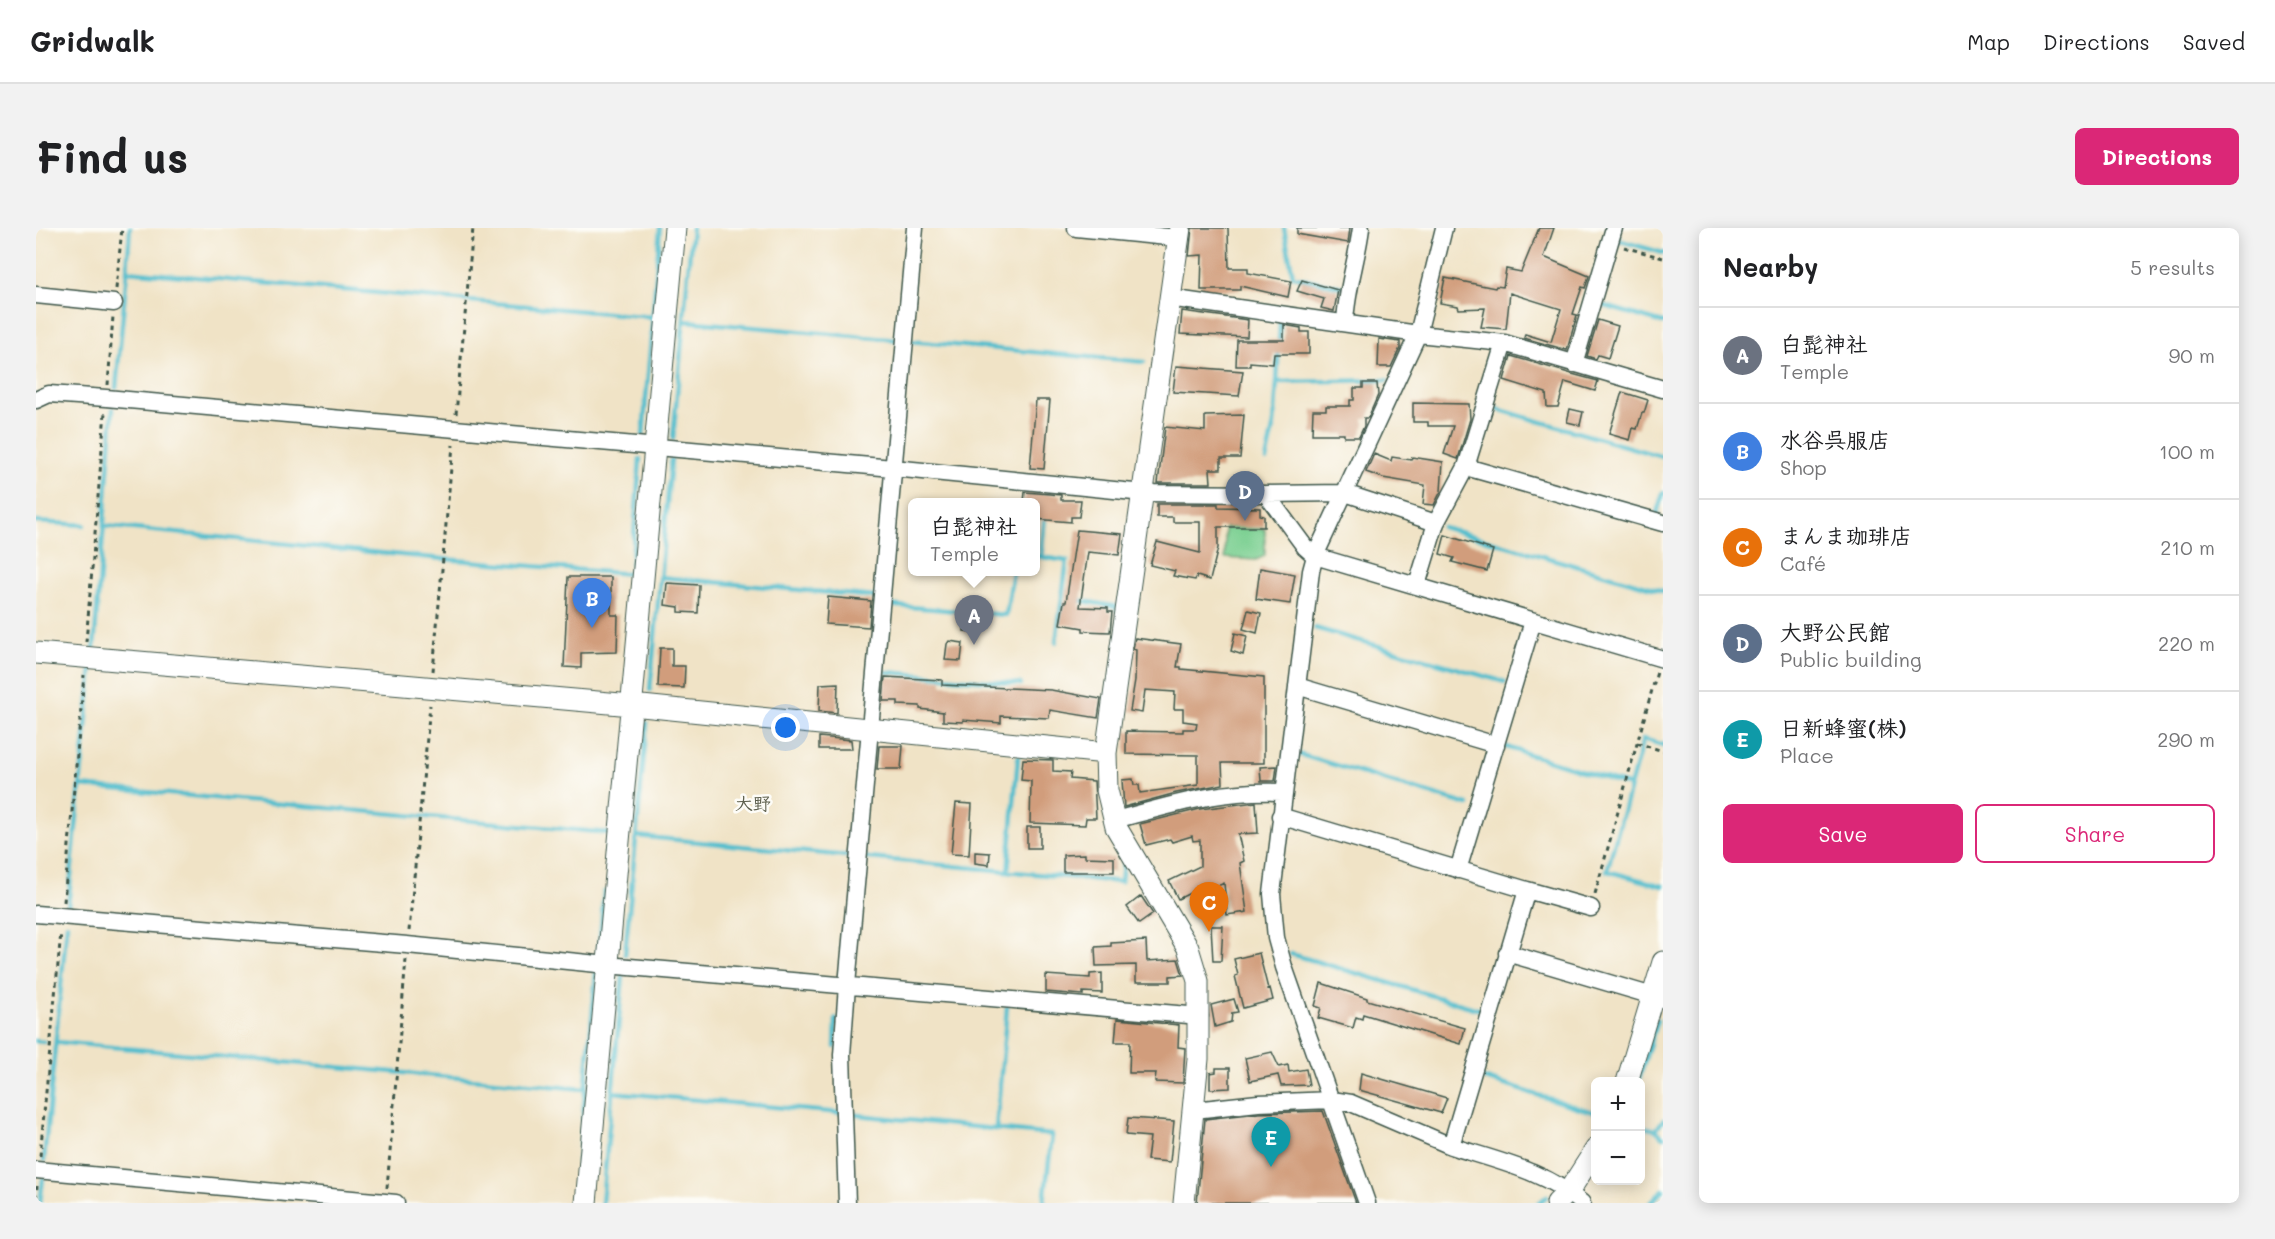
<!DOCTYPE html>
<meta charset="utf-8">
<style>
:root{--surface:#fff;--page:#f2f2f2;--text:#202124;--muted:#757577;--line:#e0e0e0;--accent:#db2777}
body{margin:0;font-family:Mali,"Klee One",sans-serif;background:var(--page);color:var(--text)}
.controls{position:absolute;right:18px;bottom:18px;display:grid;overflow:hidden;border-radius:9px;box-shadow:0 3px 15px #0003}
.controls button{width:54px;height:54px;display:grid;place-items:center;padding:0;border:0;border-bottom:2px solid var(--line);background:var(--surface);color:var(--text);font:30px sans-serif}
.you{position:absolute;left:750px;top:500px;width:21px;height:21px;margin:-15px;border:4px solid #fff;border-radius:50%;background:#1a73e8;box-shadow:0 0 0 9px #1a73e833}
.badge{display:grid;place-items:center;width:39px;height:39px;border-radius:50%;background:var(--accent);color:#fff;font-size:20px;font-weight:700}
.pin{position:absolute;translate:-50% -50px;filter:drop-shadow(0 2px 3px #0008)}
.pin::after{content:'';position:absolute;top:32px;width:21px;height:18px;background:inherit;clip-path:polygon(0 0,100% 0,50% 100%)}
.popup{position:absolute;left:872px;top:270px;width:132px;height:78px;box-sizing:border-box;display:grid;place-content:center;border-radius:9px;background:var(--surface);filter:drop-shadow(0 2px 4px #0005);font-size:20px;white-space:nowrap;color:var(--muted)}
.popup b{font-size:22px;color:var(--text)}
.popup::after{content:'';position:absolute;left:50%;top:100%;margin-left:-12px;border:12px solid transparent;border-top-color:var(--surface)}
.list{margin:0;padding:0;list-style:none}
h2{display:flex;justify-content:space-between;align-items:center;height:78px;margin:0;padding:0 24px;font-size:26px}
h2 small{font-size:20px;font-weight:400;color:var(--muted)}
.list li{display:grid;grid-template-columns:39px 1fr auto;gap:18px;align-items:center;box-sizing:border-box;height:96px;padding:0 24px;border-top:2px solid var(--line)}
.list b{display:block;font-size:22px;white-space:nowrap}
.list p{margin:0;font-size:20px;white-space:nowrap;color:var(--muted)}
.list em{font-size:20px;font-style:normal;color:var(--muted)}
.actions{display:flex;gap:12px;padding:18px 24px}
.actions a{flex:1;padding:14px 0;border:2px solid var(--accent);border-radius:9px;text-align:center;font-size:21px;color:var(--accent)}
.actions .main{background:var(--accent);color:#fff}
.map{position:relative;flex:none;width:1627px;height:975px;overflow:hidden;border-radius:9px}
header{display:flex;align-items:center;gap:36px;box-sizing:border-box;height:84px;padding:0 30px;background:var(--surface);border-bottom:2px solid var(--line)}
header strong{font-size:28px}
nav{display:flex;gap:33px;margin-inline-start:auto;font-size:21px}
.intro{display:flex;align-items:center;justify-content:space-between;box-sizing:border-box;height:144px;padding:0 36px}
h1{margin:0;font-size:42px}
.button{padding:15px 27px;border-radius:9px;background:var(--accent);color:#fff;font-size:21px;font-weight:700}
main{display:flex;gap:36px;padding:0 36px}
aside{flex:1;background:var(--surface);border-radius:9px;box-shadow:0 3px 15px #0003}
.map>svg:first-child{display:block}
</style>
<header>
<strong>Gridwalk</strong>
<nav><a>Map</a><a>Directions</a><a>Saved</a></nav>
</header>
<div class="intro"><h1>Find us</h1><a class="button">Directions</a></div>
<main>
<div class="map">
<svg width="1627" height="975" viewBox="0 0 1627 975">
<rect width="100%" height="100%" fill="#fdfcf7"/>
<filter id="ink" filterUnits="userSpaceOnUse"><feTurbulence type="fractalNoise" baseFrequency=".0167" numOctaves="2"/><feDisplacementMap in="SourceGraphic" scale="12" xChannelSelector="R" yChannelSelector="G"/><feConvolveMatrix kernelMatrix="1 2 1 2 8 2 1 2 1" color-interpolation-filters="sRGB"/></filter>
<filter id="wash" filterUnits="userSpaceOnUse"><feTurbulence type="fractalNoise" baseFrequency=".008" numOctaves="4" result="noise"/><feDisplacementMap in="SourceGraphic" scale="24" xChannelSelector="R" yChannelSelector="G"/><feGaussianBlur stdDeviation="1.35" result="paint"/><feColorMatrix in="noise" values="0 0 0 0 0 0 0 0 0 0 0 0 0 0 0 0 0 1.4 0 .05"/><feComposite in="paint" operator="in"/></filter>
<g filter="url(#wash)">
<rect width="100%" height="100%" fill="#f0e3c6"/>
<!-- green -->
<path fill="#7dd093" stroke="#4e8664" stroke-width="1.5" d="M 1189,300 L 1229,301 L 1229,328 L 1220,332 L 1189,330 Z"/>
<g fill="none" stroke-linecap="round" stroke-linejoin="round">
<!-- stream -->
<path stroke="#52becd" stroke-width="4.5" d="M 1248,0 L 1257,48 L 1306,59
M 1583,8 L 1582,12 L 1627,25
M 91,43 L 94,0
M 1562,76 L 1627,95
M 1244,91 L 1241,154 L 1351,152
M 649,93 L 1108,134
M 80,160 L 91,43 L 617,89
M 1454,179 L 1627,229
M 607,207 L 624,0
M 637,211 L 656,0
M 1230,232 L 1238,196 L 1241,154
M 1620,288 L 1627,265
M 0,294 L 48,297
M 68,298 L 407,331 L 595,346 L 604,231
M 1406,299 L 1627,363
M 1000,328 L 1031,333 L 1020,414
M 1005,329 L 1009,288
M 624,349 L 840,369
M 1041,372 L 1082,379 L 1081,383
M 850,377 L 970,387 L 977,344
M 1279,400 L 1469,454
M 58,420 L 77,181
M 851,444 L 985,456
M 614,462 L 635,232
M 1627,517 L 1607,511 L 1571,643 L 1627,658
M 1467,518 L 1594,558
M 1262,526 L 1432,577
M 44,558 L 573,605
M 600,608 L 1085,654 L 1087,636
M 972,643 L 982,529
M 32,678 L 56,439
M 563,721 L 568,664
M 589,726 L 611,495
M 1255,726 L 1445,782
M 0,813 L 8,814
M 20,814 L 548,861
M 799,819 L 800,791
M 1443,849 L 1560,885
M 1602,854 L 1621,792
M 576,864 L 804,885
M 812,886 L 1016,907 L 1008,975
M 1627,892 L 1620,902 L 1627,909
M 1604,898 L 1620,902
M 960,901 L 971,779
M 8,932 L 31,696
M 4,975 L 7,951
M 539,975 L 560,745
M 566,975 L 587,748
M 1503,975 L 1511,968
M 1615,975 L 1627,962"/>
</g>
<g id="blocks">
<!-- building -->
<path fill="#d19d7c" d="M 1156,0 L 1192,0 L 1193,40 L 1212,40 L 1212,45 L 1255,53 L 1252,69 L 1204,58 L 1204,62 L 1165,62 L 1166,27 L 1153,28 Z
M 1261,0 L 1314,0 L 1312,15 L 1261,6 Z
M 1503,0 L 1518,0 L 1508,29 L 1553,48 L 1549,60 L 1546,59 L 1537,86 L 1541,87 L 1531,122 L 1488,110 L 1489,106 L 1515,114 L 1525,81 L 1474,65 L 1470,101 L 1445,99 L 1449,80 L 1423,81 L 1422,78 L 1404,75 L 1409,50 L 1459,60 L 1460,58 L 1467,59 L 1470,41 L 1485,44 Z
M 1266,52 L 1302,62 L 1298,83 L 1285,80 L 1288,71 L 1261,63 Z
M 1146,83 L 1212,92 L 1211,109 L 1144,106 Z
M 1562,92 L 1582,98 L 1572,130 L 1562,127 L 1560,131 L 1551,128 Z
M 1248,97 L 1265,100 L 1265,104 L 1273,104 L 1273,126 L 1238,126 L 1237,136 L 1214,134 L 1214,138 L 1200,138 L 1201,112 L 1248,112 Z
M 1343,111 L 1364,114 L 1364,120 L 1355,139 L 1342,139 Z
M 1475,128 L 1536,146 L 1562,153 L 1559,163 L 1529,154 L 1522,179 L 1511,179 L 1510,165 L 1468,152 Z
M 1140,138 L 1207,143 L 1203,168 L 1137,164 Z
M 1327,155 L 1341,155 L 1342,167 L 1332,190 L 1328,190 L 1328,198 L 1323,209 L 1308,209 L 1308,206 L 1276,206 L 1277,182 L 1290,182 L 1290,178 L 1314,178 L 1314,172 L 1318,172 L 1318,160 L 1327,160 Z
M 1586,164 L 1612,172 L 1608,185 L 1606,185 L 1601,201 L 1597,200 L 1594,212 L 1573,206 Z
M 1000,172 L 1014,172 L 1008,241 L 994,240 Z
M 1377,175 L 1433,176 L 1434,191 L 1422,231 L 1408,226 L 1417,198 L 1392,198 L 1392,194 L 1377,194 Z
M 1534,181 L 1547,184 L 1544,197 L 1531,194 Z
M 1208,187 L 1204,230 L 1185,230 L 1185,241 L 1174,241 L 1175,255 L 1122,255 L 1129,199 L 1169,203 L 1169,188 Z
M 1338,226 L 1355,233 L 1356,229 L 1375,232 L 1376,229 L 1407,234 L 1405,263 L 1398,277 L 1387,276 L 1389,257 L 1347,250 L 1330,244 Z
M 989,264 L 1025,267 L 1025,272 L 1045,272 L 1043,289 L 1035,289 L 1035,294 L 999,291 L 999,274 L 988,274 Z
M 1121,276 L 1182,276 L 1182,279 L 1224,280 L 1224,287 L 1228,288 L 1228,299 L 1182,299 L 1182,320 L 1174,352 L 1161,348 L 1159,352 L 1137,348 L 1139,343 L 1114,337 L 1121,314 L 1164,325 L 1164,294 L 1137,294 L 1137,289 L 1121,289 Z
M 1041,302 L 1086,306 L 1083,327 L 1052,324 L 1044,379 L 1072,380 L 1072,384 L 1076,384 L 1074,404 L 1047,403 L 1047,400 L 1024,396 L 1028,374 L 1030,374 Z
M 1409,307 L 1457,322 L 1451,343 L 1416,334 L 1418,330 L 1404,326 Z
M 1224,340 L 1259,346 L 1254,376 L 1220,371 Z
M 532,349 L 575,349 L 575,387 L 582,387 L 581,424 L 545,425 L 545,440 L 528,439 Z
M 631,355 L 663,357 L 662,385 L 643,384 L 643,379 L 629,377 Z
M 792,369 L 835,373 L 833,399 L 790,396 Z
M 1212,382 L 1225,385 L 1221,405 L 1207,401 Z
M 928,392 L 941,392 L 941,404 L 928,403 Z
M 1199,405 L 1211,408 L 1207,427 L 1195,423 Z
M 1099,410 L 1145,416 L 1141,439 L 1145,439 L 1145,441 L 1228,449 L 1228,535 L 1186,535 L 1187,556 L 1140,565 L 1088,579 L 1086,552 L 1097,551 L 1098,557 L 1103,557 L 1104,565 L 1162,557 L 1162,527 L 1090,526 L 1090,503 L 1147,504 L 1147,501 L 1160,501 L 1161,495 L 1147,493 L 1147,481 L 1138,481 L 1139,464 L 1109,462 L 1106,485 L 1094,483 L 1099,452 L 1100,422 L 1097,421 Z
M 913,413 L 927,415 L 925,433 L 909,432 L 911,416 Z
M 624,420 L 636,420 L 636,438 L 649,438 L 648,460 L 622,459 Z
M 849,449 L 906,452 L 906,457 L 1015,462 L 1065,471 L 1062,490 L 1014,482 L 1013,490 L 965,488 L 965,495 L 927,492 L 927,494 L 907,493 L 907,484 L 884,481 L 884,478 L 862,477 L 862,473 L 847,473 Z
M 802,455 L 801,485 L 783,483 L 784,456 Z
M 783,509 L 815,512 L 816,521 L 783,521 Z
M 843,518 L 867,518 L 865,541 L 841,541 Z
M 987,531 L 1017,532 L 1017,543 L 1035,544 L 1034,551 L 1058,553 L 1060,590 L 1050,590 L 1049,597 L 994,595 L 995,553 L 985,552 Z
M 1241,538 L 1239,553 L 1225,553 L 1224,539 Z
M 1220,574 L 1222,605 L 1202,606 L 1208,633 L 1204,635 L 1211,684 L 1191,687 L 1188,655 L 1159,668 L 1156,664 L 1142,671 L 1133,653 L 1164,638 L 1164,612 L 1157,613 L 1156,608 L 1136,614 L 1134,611 L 1110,617 L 1104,596 L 1164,581 Z
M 920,575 L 936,576 L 933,627 L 915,626 Z
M 991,599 L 1004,599 L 1004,620 L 991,620 Z
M 939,624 L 954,625 L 953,637 L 939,635 Z
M 1049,626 L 1049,629 L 1078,630 L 1078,644 L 1027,644 L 1027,627 Z
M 1105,668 L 1117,686 L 1103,696 L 1091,679 Z
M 1175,698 L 1187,698 L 1185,733 L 1177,733 Z
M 1110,713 L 1111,733 L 1142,731 L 1147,747 L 1134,748 L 1134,754 L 1100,754 L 1100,737 L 1060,738 L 1059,719 L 1075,718 L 1075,715 Z
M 1223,725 L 1232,761 L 1234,760 L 1237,772 L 1207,780 L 1199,748 L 1202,747 L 1198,731 Z
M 1066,745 L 1066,765 L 1047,764 L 1047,767 L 1010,764 L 1010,747 L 1054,750 L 1054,746 Z
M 1285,755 L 1331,770 L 1331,772 L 1429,800 L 1425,816 L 1327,786 L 1326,791 L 1320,789 L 1317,800 L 1282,790 L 1285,780 L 1279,778 Z
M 1198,771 L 1202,784 L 1196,785 L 1195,794 L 1179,799 L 1175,777 Z
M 1081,791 L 1143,797 L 1142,819 L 1149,820 L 1147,855 L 1119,854 L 1120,845 L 1093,845 L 1094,814 L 1079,814 Z
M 1236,824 L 1243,839 L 1252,837 L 1253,844 L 1270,841 L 1273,857 L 1245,858 L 1242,847 L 1214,853 L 1209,830 Z
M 1180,840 L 1194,840 L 1194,860 L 1174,861 L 1174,845 L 1180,844 Z
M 1325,845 L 1411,870 L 1405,885 L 1323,862 Z
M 1287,883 L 1320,975 L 1161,975 L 1169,891 L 1223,885 Z
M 1092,890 L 1138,893 L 1134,934 L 1111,932 L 1114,909 L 1090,907 Z"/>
</g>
</g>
<g filter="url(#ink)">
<use href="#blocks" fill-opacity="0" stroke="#3e564a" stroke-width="1.5"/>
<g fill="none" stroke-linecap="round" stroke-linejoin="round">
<defs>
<path id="minor" d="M 1040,0 L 1142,10
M 0,67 L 78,75
M 1133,70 L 1382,106 L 1468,115 L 1627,161
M 1309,95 C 1310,63 1321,32 1325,0
M 1538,136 L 1578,0
M 0,172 L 13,166 L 70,170 L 857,240 L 1108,265 L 1230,266 L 1269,319 L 1279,328 L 1627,431
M 1430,239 L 1627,295
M 1230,266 L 1309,265 L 1400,295 L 1430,239 L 1468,115
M 1381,357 L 1400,295
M 1261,458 L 1460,517
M 1079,592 C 1139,576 1184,561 1247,564
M 1422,642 L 1497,393
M 1491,662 L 1555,680
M 0,686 L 371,717 L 582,738 L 1164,788
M 1471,725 L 1627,771
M 1158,882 L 1222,875 L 1296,872 L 1315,875 L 1415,918 L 1491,662 L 1244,588
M 1415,918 C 1461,933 1510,943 1546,975
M 0,942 L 360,975
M 811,975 L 806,827 L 811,757 L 879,0
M 1331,975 L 1248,739 L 1240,710 L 1236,666 L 1275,343 L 1279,328 L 1382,106 L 1408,0"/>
<path id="tertiary" d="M 1144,0 L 1070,525 L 1071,562 L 1080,599 L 1152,720 L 1162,753 L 1162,831 L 1148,975
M 0,425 L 596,477 L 1070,525
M 1591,854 L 1627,734
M 550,975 L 639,0
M 1521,975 L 1533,963 L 1560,921"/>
</defs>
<!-- minor casing -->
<use href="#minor" stroke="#3e564a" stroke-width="19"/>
<!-- tertiary casing -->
<use href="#tertiary" stroke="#3e564a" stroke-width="23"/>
<!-- path -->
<path stroke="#3e564a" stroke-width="3" stroke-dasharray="4.5 4.5" stroke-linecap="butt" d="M 1588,19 L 1627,30
M 80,61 L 86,0
M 72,157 L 77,88
M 420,186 L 437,0
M 50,414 L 69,184
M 397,443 L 417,217
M 1601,515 L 1627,523
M 1559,666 L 1621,444
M 28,674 L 48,447
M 373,703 L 394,477
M 4,928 L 25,704
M 351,960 L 370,731
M 0,970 L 1,958"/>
<!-- minor -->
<use href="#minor" stroke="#fff" stroke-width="16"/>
<!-- tertiary -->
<use href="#tertiary" stroke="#fff" stroke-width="21"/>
</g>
</g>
<g text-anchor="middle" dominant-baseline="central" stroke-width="5" stroke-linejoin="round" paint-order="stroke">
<!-- quarter labels -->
<g font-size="18" font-weight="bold" fill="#5d5f4d" stroke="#fdfcf7">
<text x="717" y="575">大野</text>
</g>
</g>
</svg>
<div class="controls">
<button>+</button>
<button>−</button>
</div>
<div class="you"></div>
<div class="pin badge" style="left:938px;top:417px;background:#6b7280">A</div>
<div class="popup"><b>白髭神社</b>Temple</div>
<div class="pin badge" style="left:556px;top:400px;background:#3f7fe0">B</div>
<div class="pin badge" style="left:1173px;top:704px;background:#e8710a">C</div>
<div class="pin badge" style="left:1209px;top:293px;background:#5c6f8a">D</div>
<div class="pin badge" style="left:1235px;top:939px;background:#0f9aa8">E</div>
</div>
<aside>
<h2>Nearby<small>5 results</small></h2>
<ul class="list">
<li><span class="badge" style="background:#6b7280">A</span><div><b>白髭神社</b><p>Temple</p></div><em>90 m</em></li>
<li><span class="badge" style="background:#3f7fe0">B</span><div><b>水谷呉服店</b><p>Shop</p></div><em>100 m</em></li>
<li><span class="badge" style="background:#e8710a">C</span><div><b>まんま珈琲店</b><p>Café</p></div><em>210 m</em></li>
<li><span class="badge" style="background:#5c6f8a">D</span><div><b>大野公民館</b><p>Public building</p></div><em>220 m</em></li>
<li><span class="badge" style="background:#0f9aa8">E</span><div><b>日新蜂蜜(株)</b><p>Place</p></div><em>290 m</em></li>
</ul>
<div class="actions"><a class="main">Save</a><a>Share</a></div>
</aside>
</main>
